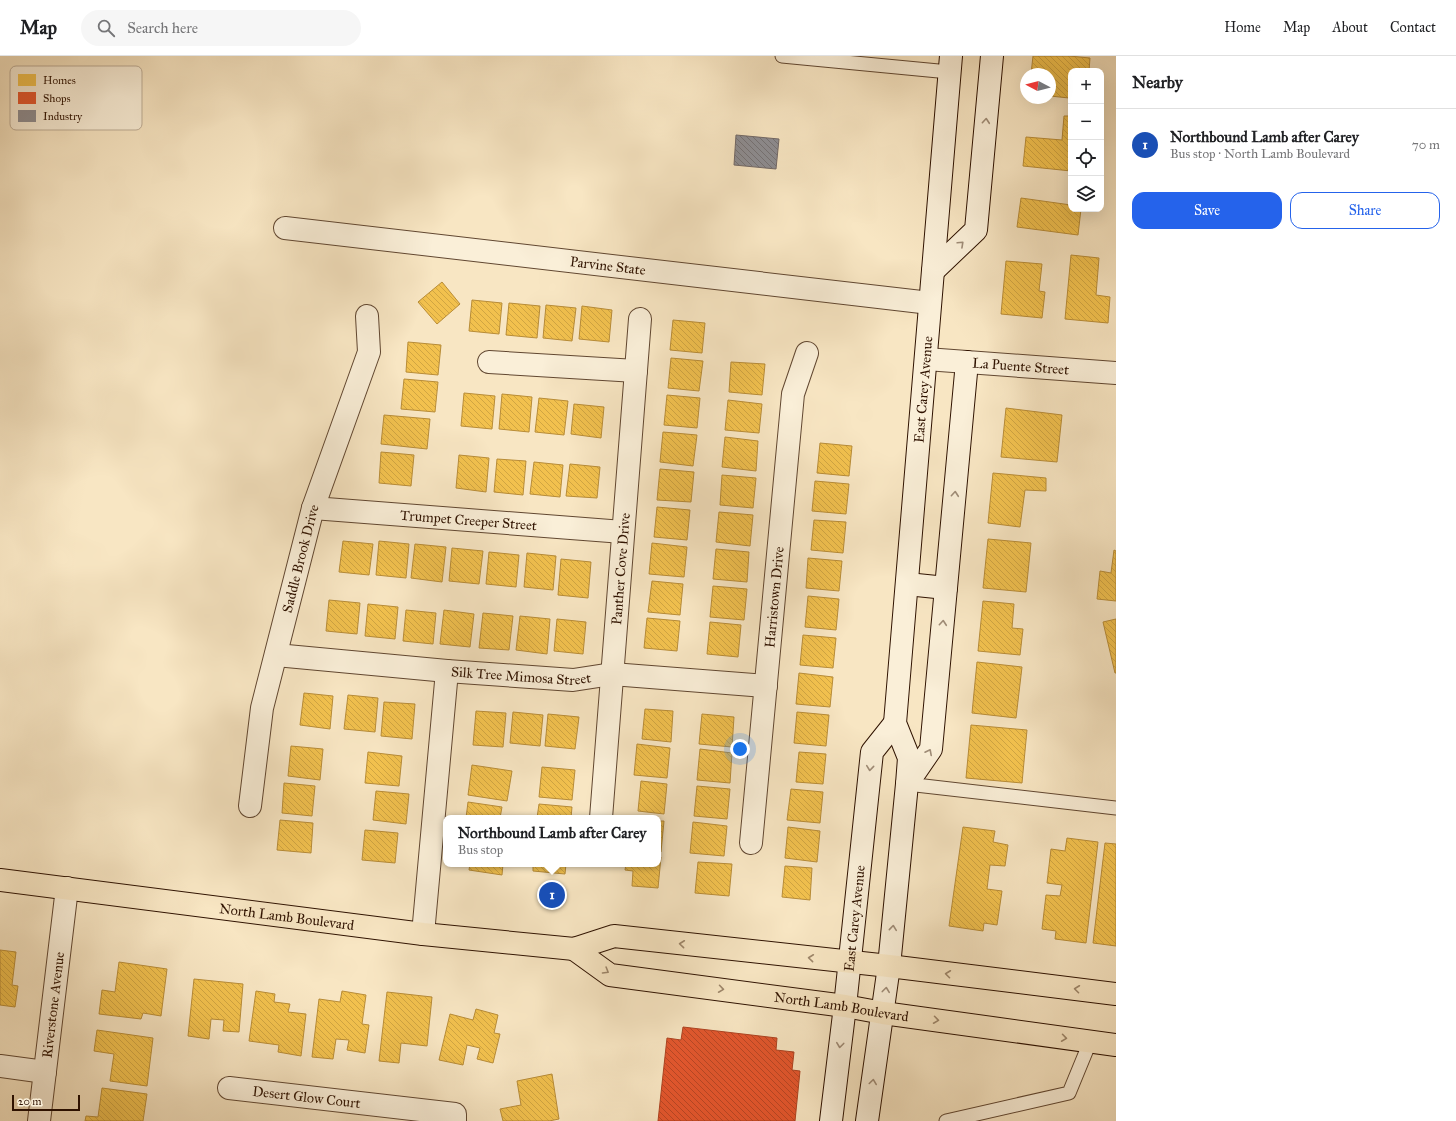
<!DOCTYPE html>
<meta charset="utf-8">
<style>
:root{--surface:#fff;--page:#f6f6f6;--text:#202124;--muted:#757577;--line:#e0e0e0;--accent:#2563eb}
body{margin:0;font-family:"IM FELL Great Primer",serif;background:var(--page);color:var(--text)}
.controls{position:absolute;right:12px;top:12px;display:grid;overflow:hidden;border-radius:8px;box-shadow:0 4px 16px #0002}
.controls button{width:36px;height:36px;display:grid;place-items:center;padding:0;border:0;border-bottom:1px solid var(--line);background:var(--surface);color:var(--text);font:20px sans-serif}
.compass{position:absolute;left:1020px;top:12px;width:36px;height:36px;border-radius:50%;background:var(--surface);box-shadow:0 4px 16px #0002;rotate:277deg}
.scale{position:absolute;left:12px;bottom:10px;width:68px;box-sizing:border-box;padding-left:4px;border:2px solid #2f1200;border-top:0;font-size:11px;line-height:14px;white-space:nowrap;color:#2f1200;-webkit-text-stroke:3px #faefd8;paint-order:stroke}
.you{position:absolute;left:740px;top:693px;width:14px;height:14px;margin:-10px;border:3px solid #fff;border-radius:50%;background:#1a73e8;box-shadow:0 0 0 6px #1a73e833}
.badge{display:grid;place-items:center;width:26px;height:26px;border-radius:50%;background:var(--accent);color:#fff;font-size:13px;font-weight:700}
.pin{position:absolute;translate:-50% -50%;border:2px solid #fff;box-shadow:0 1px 4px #0006}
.popup{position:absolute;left:443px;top:759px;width:218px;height:52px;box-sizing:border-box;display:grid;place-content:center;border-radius:8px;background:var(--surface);filter:drop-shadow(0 1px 3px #0005);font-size:13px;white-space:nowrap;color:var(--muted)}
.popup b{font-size:15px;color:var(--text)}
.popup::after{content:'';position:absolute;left:50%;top:100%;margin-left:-8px;border:8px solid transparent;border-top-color:var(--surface)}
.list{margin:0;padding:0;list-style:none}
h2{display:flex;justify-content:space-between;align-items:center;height:52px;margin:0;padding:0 16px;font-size:17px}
h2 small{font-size:13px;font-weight:400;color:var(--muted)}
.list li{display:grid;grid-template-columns:26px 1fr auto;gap:12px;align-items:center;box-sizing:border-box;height:72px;padding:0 16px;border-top:1px solid var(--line)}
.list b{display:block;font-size:15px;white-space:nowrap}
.list p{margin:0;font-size:13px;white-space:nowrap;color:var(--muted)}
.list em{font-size:13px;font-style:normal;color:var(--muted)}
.actions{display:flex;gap:8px;padding:12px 16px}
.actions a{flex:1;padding:9px 0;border:1px solid var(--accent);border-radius:12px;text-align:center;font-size:14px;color:var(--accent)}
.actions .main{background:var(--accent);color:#fff}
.icon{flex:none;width:22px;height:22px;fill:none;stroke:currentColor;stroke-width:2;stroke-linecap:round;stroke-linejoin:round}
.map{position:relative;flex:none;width:1116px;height:1065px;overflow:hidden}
header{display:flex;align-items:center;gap:24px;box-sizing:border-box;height:56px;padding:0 20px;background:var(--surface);border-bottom:1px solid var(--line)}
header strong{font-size:19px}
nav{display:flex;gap:22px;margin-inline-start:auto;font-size:14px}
.search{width:280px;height:36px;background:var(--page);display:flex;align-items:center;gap:10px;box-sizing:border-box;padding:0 14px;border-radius:22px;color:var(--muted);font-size:15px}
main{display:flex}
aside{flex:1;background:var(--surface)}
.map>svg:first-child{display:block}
</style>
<header>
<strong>Map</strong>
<div class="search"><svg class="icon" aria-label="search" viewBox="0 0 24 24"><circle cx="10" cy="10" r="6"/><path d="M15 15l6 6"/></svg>Search here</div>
<nav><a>Home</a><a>Map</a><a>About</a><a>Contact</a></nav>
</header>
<main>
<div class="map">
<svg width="1116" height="1065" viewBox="0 0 1116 1065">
<defs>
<pattern id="homes-back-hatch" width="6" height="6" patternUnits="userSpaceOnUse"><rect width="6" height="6" fill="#f2c14e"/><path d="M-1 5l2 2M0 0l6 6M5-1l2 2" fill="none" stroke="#d0a542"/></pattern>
<pattern id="shops-back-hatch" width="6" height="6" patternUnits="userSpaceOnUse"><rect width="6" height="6" fill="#e4572e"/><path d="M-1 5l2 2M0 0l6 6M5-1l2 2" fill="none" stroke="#b94725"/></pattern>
<pattern id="industry-back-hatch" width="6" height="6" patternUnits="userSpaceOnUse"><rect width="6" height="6" fill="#8d8d92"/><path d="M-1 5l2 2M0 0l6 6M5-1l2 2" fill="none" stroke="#747275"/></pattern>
</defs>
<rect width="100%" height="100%" fill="#f8e6c3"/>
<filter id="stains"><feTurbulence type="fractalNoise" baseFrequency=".005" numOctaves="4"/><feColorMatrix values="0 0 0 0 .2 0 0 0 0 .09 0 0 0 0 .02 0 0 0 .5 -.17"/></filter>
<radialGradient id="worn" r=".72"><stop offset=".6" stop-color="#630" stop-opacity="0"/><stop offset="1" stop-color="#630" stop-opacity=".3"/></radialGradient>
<!-- homes -->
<path fill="url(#homes-back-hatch)" stroke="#b88c37" d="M 1033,0 L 1069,0 L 1090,2 L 1089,15 L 1071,15 L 1069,42 L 1050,40 L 1050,18 L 1031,18 Z
M 1064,60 L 1071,60 L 1071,115 L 1023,110 L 1026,81 L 1062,84 Z
M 1021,142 L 1071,149 L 1071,153 L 1081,153 L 1078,179 L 1017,171 Z
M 1071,199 L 1099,202 L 1096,239 L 1110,241 L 1108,267 L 1065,263 Z
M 1006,205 L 1042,208 L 1039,235 L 1045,236 L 1042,262 L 1001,258 Z
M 442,226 L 460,248 L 437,268 L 418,246 Z
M 472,244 L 502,247 L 499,278 L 469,275 Z
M 509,247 L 540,250 L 537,282 L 506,279 Z
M 546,249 L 576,252 L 572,285 L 543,282 Z
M 582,250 L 612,254 L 609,286 L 579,283 Z
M 673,264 L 705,267 L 702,297 L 670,294 Z
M 408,286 L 441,289 L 438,319 L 406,316 Z
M 671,302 L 703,305 L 699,335 L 668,332 Z
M 731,306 L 765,308 L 762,339 L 729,336 Z
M 404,323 L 438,326 L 435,356 L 401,353 Z
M 464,337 L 495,340 L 492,373 L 461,370 Z
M 502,338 L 532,341 L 529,376 L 499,373 Z
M 667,339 L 700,342 L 697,372 L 664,369 Z
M 539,342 L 568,345 L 564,379 L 535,376 Z
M 728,344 L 762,348 L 759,377 L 725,374 Z
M 574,348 L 604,351 L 601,382 L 571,378 Z
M 1006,352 L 1062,359 L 1057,406 L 1001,401 Z
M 384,359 L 430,363 L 427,393 L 381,388 Z
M 663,376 L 697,379 L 693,410 L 660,406 Z
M 725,381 L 758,385 L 756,415 L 722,411 Z
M 820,387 L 852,390 L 849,420 L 817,417 Z
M 381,396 L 414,399 L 411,430 L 379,427 Z
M 459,399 L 489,402 L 486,436 L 456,432 Z
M 497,403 L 526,405 L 523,439 L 494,436 Z
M 534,406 L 563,409 L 560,441 L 530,438 Z
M 570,408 L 600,411 L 597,442 L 566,440 Z
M 660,413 L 694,416 L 691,446 L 657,444 Z
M 993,417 L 1046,422 L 1046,435 L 1025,434 L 1020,471 L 988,467 Z
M 722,419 L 756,422 L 753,452 L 720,449 Z
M 815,425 L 849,428 L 846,458 L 812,455 Z
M 657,451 L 690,454 L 687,484 L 654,481 Z
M 719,456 L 753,459 L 750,490 L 716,486 Z
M 814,464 L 846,466 L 843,497 L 811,494 Z
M 988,483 L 1031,487 L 1026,536 L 983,532 Z
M 343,485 L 373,488 L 369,519 L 339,516 Z
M 379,485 L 409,488 L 406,522 L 376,519 Z
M 652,487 L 687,491 L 684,521 L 649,518 Z
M 415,488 L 446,491 L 442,526 L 411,522 Z
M 452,492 L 483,495 L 479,528 L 449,525 Z
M 716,493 L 749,496 L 747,526 L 713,523 Z
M 1114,494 L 1116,495 L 1116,545 L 1097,543 L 1100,515 L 1111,517 Z
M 489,496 L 519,499 L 516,531 L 486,528 Z
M 527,497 L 556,500 L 553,534 L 524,531 Z
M 808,502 L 842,505 L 839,535 L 806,532 Z
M 561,503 L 591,506 L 588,542 L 558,539 Z
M 652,525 L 683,528 L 680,559 L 648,556 Z
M 713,530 L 747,533 L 744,564 L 710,561 Z
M 808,540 L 839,543 L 836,574 L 805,571 Z
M 329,544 L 360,547 L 357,578 L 326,575 Z
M 983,545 L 1014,548 L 1012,572 L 1023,573 L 1020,599 L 978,595 Z
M 368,548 L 398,551 L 395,583 L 365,580 Z
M 406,554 L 436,557 L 433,588 L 403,585 Z
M 444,554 L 474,558 L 470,591 L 440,588 Z
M 483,557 L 513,560 L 509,594 L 479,592 Z
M 520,560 L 550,563 L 547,598 L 516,594 Z
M 647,562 L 680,565 L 677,595 L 644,592 Z
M 557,563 L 586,566 L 583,598 L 554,595 Z
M 1116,563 L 1116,617 L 1115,617 L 1103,566 Z
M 710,566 L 741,569 L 738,601 L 707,598 Z
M 803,579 L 836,582 L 833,612 L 800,609 Z
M 977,606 L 1022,611 L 1016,662 L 972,657 Z
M 799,617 L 833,621 L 830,651 L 796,648 Z
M 304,637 L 333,640 L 330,673 L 300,669 Z
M 348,639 L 378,642 L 375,676 L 344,673 Z
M 384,646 L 415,648 L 412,683 L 381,680 Z
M 645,653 L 673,655 L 671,686 L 642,683 Z
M 476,655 L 506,657 L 503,691 L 473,689 Z
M 513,656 L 543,659 L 540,690 L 510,687 Z
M 797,656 L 829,659 L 826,690 L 794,687 Z
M 548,658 L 579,661 L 575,693 L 545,690 Z
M 702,658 L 734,661 L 732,691 L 699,688 Z
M 971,669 L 1027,674 L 1022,727 L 966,722 Z
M 637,688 L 670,692 L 667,722 L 634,719 Z
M 291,690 L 323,693 L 320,724 L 288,720 Z
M 700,693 L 732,697 L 730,727 L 697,724 Z
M 368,696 L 402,700 L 399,730 L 365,727 Z
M 799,696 L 826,698 L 823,728 L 796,726 Z
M 472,709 L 512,715 L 507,745 L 468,739 Z
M 542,711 L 575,714 L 572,744 L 539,741 Z
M 641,725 L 667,728 L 664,758 L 638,755 Z
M 284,727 L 315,730 L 312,760 L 282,757 Z
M 697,730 L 730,733 L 727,763 L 694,760 Z
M 791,733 L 823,736 L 820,767 L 787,764 Z
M 376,735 L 409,738 L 406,768 L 373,764 Z
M 468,746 L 502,751 L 500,762 L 466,762 Z
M 539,748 L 572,751 L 571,762 L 537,762 Z
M 280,764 L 313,767 L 311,797 L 277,794 Z
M 658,765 L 664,765 L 661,796 L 658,795 Z
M 693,766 L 727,770 L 724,800 L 690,797 Z
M 788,771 L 820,775 L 817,806 L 785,802 Z
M 963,771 L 995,775 L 993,786 L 1008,789 L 1005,810 L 990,809 L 987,833 L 1002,835 L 997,869 L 984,867 L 983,875 L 949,870 Z
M 365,774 L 398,777 L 395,807 L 362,804 Z
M 1067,782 L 1098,786 L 1086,887 L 1055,883 L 1056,875 L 1042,873 L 1046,839 L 1060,840 L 1062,829 L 1047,827 L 1051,793 L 1065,795 Z
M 1105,787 L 1116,788 L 1116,890 L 1093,887 Z
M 658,801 L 661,801 L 658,832 L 632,830 L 633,815 L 625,814 L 626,808 L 658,808 Z
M 698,806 L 732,808 L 729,840 L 695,837 Z
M 470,808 L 503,808 L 502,819 L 469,814 Z
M 533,808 L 566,808 L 565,818 L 533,815 Z
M 785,810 L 812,812 L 810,844 L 782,841 Z
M 0,894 L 16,896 L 12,929 L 18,930 L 15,951 L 0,949 Z
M 119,906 L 167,913 L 161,960 L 143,957 L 141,963 L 99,958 L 102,934 L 115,936 Z
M 194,923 L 243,928 L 239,976 L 223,975 L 224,964 L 211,963 L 209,983 L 188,980 Z
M 256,935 L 275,938 L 274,946 L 290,948 L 288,956 L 306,958 L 301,1000 L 278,996 L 279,989 L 249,985 Z
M 342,935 L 366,939 L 362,968 L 369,969 L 365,997 L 347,994 L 349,984 L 336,983 L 333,1003 L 312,1001 L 319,943 L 340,946 Z
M 387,936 L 432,941 L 427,990 L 401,987 L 399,1007 L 379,1005 Z
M 476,953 L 498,959 L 494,977 L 500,978 L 493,1007 L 477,1003 L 480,992 L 467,989 L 463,1009 L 439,1004 L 450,958 L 473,964 Z
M 97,974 L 153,982 L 147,1030 L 110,1025 L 114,998 L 94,995 Z
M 552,1018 L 559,1063 L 549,1065 L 503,1065 L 500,1053 L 521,1049 L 517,1025 Z
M 102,1032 L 147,1038 L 143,1065 L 85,1065 L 86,1060 L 98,1061 Z"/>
<!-- shops -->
<path fill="url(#shops-back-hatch)" stroke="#ae4220" d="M 683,971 L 777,982 L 776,994 L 794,996 L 792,1014 L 800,1015 L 795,1065 L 658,1065 L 667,982 L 681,984 Z"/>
<!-- industry -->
<path fill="url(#industry-back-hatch)" stroke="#716866" d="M 736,79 L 779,83 L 776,113 L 734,109 Z"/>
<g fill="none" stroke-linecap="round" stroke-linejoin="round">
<defs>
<path id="service" d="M 782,0 L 949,16
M 907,728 L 1116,752
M 946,1065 L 1069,1037 L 1090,986"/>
<g id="minor">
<path id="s1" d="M 285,172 L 930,247"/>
<path id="s2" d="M 926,303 L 1116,317"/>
<path d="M 489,306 L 636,315"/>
<path id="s3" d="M 313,452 L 623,476"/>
<path id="s4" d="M 276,599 L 447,615 L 573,624 L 612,618 L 766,630"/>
<path id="s5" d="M 250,750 L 262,652 L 313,452 L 369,296 L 367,260"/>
<path id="s6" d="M 601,762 L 640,263"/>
<path id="s7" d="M 751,787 L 793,338 L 807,297"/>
<path d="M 423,878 L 447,615"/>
<path d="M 0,1010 L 45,1016"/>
<path id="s8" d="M 229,1032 L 455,1058 L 455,1065"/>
<path id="s9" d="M 39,1065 L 67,832"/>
</g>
<g id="secondary">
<path d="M 933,215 L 976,174 L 992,0"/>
<path d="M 907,528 L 946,532"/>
<path d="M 907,728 L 931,693 L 967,306"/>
<path id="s10" d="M 831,1065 L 845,950 L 872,696 L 895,667"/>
<path id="s11" d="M 867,1065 L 889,910 L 907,728 L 909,702 L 895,667 L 951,0"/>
</g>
<g id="primary">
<path id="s12" d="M 0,824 L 423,878 L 574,893 L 614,880 L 889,910 L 1116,938"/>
<path id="s13" d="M 574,893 L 610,919 L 845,950 L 883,957 L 1116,989"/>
</g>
</defs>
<!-- service casing -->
<use href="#service" stroke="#614731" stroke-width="15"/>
<!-- minor casing -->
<use href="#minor" stroke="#614731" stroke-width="24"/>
<!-- secondary casing -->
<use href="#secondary" stroke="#2f1200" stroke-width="24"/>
<!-- primary casing -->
<use href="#primary" stroke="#2f1200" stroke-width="24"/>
<!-- service -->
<use href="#service" stroke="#faefd8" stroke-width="13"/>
<!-- minor -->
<use href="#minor" stroke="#faefd8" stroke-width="22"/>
<!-- secondary -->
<use href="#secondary" stroke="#faefd8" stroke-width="22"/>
<!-- primary -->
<use href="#primary" stroke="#f8e6c3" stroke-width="22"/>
</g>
<!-- one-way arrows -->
<defs><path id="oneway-chevron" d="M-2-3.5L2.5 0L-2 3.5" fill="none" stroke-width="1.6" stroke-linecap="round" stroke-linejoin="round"/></defs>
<g stroke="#9f8c77">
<use href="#oneway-chevron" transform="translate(986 65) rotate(-85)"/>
<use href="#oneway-chevron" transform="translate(961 188) rotate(-43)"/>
<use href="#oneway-chevron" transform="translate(955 438) rotate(-85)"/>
<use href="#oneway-chevron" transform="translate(943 567) rotate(-85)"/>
<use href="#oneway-chevron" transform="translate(929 696) rotate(-63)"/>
<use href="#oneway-chevron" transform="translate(870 712) rotate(96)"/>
<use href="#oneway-chevron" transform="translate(893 872) rotate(-84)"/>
<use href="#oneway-chevron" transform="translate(886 934) rotate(-83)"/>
<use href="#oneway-chevron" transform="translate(840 989) rotate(97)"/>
<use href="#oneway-chevron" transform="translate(873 1026) rotate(-82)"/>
</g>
<g stroke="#9e876b">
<use href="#oneway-chevron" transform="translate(682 888) rotate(-174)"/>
<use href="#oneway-chevron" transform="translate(811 902) rotate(-174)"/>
<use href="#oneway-chevron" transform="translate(606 915) rotate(31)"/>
<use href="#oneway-chevron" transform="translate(948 918) rotate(-173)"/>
<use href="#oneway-chevron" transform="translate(721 933) rotate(8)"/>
<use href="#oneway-chevron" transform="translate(1077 933) rotate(-173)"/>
<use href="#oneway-chevron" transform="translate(936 964) rotate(8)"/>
<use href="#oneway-chevron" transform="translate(1064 982) rotate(8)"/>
</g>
<g text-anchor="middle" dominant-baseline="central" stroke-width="4" stroke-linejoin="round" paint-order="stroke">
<!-- street labels -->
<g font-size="14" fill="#2f1200" stroke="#faefd8">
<text stroke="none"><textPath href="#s1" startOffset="325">Parvine State</textPath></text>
<text stroke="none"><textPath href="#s2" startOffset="95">La Puente Street</textPath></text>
<text stroke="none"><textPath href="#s11" startOffset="738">East Carey Avenue</textPath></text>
<text stroke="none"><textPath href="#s3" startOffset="156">Trumpet Creeper Street</textPath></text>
<text stroke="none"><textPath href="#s5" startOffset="253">Saddle Brook Drive</textPath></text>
<text stroke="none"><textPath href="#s6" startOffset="250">Panther Cove Drive</textPath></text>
<text stroke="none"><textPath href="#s7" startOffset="247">Harristown Drive</textPath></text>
<text stroke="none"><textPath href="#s4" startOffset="246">Silk Tree Mimosa Street</textPath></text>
<text stroke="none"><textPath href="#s12" startOffset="289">North Lamb Boulevard</textPath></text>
<text stroke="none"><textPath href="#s10" startOffset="204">East Carey Avenue</textPath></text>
<text stroke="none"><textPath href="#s9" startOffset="117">Riverstone Avenue</textPath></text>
<text stroke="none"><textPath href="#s13" startOffset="278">North Lamb Boulevard</textPath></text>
<text stroke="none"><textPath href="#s8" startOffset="78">Desert Glow Court</textPath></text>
</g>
</g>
<!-- legend -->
<rect x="10" y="10" width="132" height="64" rx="6" fill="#faefd8" stroke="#bdad97" stroke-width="1"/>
<rect x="18" y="18" width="18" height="12" fill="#f2c14e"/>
<rect x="18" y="36" width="18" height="12" fill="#e4572e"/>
<rect x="18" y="54" width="18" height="12" fill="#8d8d92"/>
<g font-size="11" fill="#2f1200">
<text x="43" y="28">Homes</text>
<text x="43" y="46">Shops</text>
<text x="43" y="64">Industry</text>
</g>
<rect width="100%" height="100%" filter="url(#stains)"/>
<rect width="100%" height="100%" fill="url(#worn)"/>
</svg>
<div class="controls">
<button>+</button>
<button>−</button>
<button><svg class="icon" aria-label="locate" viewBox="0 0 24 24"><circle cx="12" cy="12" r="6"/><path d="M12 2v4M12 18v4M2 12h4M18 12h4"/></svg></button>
<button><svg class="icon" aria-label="layers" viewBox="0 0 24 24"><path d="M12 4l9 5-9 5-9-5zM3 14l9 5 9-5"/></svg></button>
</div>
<svg class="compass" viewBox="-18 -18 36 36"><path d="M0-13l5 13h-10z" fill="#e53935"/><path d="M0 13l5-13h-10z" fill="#757577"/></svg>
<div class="scale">20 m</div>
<div class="you"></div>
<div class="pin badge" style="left:552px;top:839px;background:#1a4fb4">1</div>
<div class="popup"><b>Northbound Lamb after Carey</b>Bus stop</div>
</div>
<aside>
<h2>Nearby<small></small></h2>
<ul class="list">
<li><span class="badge" style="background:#1a4fb4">1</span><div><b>Northbound Lamb after Carey</b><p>Bus stop · North Lamb Boulevard</p></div><em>70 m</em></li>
</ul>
<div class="actions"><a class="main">Save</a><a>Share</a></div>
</aside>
</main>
